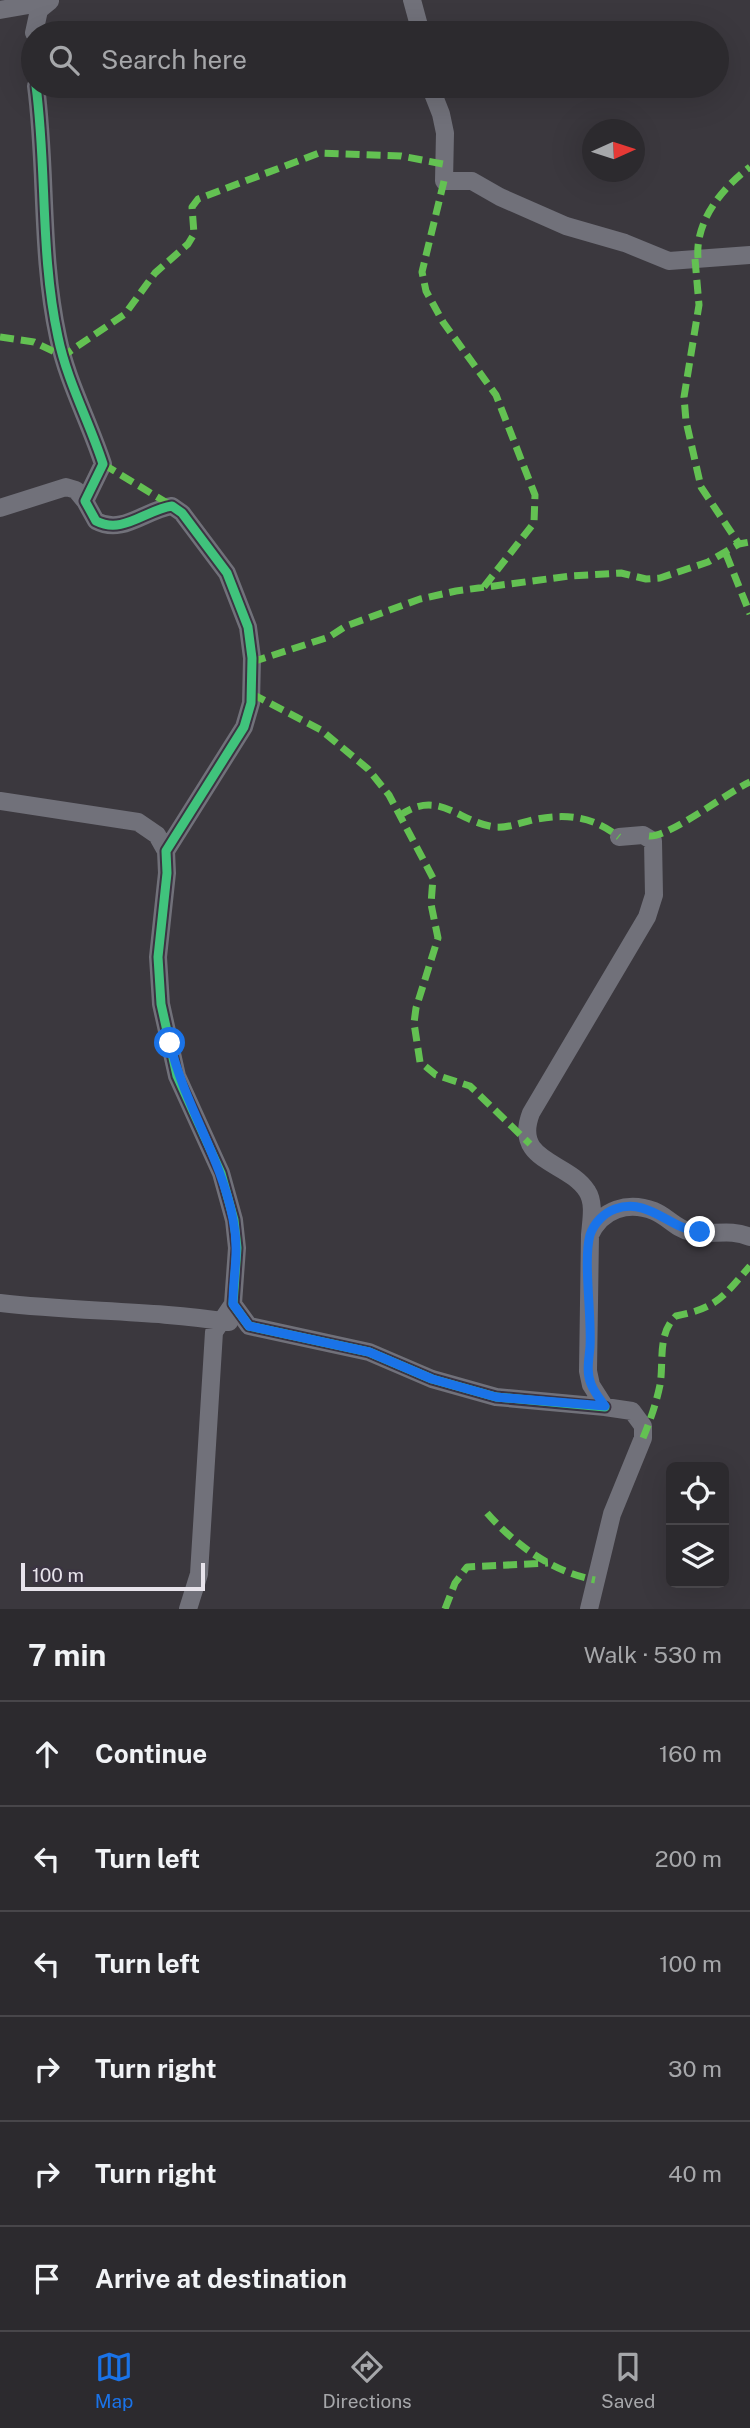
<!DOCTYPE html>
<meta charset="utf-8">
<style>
:root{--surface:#2c2a2e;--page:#38363a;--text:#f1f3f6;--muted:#a6a7aa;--line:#48464a;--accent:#1a73e8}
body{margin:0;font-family:"Public Sans",sans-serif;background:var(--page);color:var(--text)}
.controls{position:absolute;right:21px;bottom:21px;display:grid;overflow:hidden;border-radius:10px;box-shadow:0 7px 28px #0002}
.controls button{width:63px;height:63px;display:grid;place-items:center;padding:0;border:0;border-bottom:2px solid var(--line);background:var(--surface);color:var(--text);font:35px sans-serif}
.compass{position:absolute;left:582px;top:119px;width:63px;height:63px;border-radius:50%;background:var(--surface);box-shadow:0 7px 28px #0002;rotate:87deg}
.scale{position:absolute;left:21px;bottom:18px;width:184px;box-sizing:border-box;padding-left:7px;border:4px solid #e7e3eb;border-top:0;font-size:19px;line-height:24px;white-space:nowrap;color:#e7e3eb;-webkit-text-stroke:5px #3b3442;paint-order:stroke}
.stop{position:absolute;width:21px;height:21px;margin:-16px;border:5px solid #1a73e8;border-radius:50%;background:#fff}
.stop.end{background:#1a73e8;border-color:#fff;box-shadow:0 2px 7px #0008}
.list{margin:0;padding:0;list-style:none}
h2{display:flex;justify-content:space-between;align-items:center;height:91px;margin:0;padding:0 28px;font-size:30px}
h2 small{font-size:23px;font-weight:400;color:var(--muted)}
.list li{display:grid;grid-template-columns:46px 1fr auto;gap:21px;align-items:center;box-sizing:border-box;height:105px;padding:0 28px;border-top:2px solid var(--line)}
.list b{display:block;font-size:26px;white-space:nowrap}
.list em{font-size:23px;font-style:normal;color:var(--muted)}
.icon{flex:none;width:38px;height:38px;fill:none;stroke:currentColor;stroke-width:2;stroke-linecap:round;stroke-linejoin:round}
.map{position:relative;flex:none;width:750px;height:1609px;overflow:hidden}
.search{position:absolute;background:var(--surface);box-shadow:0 7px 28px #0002;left:21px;right:21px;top:21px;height:77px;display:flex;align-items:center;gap:18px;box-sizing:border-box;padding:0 24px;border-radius:38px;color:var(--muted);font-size:26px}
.sheet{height:721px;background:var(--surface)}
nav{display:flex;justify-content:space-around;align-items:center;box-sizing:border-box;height:98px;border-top:2px solid var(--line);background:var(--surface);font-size:19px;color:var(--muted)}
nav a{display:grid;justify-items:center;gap:4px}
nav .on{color:var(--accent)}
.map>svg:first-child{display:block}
</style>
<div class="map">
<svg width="750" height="1609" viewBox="0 0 750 1609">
<rect width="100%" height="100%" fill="#3b383e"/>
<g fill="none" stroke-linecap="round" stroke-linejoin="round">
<!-- minor -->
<path stroke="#71717a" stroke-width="18" d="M 412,0 L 421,33
M 0,10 L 46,2
M 34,33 L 39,10 L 50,1
M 36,86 C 47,169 40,254 58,337 C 67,381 89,421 103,464 L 85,501 L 96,521 C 123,535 145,510 172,506 L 182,513 L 227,573 L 248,627 L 252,658 L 251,703 L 244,727 L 166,851 L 167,873 L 158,957 L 161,1004 L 177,1076 L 221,1173 L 234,1220 L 237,1248 L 233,1304 L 249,1326 L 369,1352 L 432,1379 L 496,1397 L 605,1407
M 430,86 L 441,114 L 445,133 L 444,181 L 472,181 L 500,197 L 566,226 L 625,243 L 669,261 L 750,255
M 0,508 L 66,487 L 76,490 L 85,501
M 0,801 L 138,822 L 157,835 L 166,851
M 590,1235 C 591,1221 595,1203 587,1191 C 568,1161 512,1162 531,1113 L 647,917 L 654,895 L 653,841 L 643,835 L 619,837
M 0,1303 C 76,1312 153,1310 229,1322
M 188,1609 L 199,1574 L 214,1332 L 233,1304
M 589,1609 L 612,1514 L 643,1438 L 643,1426 L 632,1411 L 605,1407 L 591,1385 L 588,1371 L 590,1235 C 602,1209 628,1201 654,1211 C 667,1216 676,1229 691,1232 C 711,1236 730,1228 750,1237"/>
<!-- quiet -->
<path stroke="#63c152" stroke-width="7" stroke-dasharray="14 7" stroke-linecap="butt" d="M 444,181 L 422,272 L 426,291 L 443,322 L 496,395 L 535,495 L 534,523 L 483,588
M 698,258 C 695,221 722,188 750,167
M 695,259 L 699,305 L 684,397 L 686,421 L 701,487 L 739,544
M 0,337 L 34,342 L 63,356 L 125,314 L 155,273 L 188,244 L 194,234 L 192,207 L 198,199 L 319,153 L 401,156 L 443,164
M 103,464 L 172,506
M 726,554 L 750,614
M 252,662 L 329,637 L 346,626 L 420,599 L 456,591 L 570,576 L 621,573 L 646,579 L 660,578 L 708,562 L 739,544 L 750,542
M 252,694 L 321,730 L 368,769 L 389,795 L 433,878 L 431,904 L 438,938 L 416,1008 L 414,1023 L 420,1062 L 436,1075 L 470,1086 L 530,1144
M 399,816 C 439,788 457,822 495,827 C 508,828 520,823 532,820 C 565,813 593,816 619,837
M 649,836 C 668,838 728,792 750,782
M 643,1438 C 650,1421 656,1404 660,1385 C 664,1362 657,1334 676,1316 C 717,1308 723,1297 750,1266
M 487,1513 C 515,1545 553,1572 595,1580
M 445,1609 L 455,1583 L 467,1567 L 548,1563"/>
<defs>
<path id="cycleway" d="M 36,86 C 47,169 40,254 58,337 C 67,381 89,421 103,464 L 85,501 L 96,521 C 123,535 145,510 172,506 L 182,513 L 227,573 L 248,627 L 252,658 L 251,703 L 244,727 L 166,851 L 167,873 L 158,957 L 161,1004 L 177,1076 L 221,1173 L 234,1220 L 237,1248 L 233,1304 L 249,1326 L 369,1352 L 432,1379 L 496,1397 L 605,1407"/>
</defs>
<!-- cycleway casing -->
<use href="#cycleway" stroke="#3b3442" stroke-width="13"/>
<!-- cycleway -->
<use href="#cycleway" stroke="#40c37c" stroke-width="9"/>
</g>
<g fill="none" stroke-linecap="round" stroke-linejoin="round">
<!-- route -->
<path stroke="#1a73e8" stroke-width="9" d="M 170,1043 C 184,1104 221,1157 233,1219 C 240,1252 233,1273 233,1304 L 249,1326 L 369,1352 L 432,1379 L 496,1397 L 605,1406 C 600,1399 594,1392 591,1384 C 586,1372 589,1359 590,1347 C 592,1317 583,1260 590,1235 C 594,1223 604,1213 615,1209 C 649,1197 669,1229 700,1232"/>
</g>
</svg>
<div class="controls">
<button><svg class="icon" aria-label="locate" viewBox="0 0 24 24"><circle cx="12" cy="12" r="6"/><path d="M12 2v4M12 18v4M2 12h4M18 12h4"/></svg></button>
<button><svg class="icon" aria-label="layers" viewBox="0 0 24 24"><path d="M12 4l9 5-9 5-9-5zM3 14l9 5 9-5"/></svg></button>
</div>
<svg class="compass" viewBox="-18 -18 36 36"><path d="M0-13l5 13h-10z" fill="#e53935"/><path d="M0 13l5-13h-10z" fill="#a6a7aa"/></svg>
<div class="scale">100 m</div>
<div class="stop" style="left:170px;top:1043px"></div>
<div class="stop end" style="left:700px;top:1232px"></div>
<div class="search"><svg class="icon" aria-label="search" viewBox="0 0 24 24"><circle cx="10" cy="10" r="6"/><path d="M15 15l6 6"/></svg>Search here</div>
</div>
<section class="sheet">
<h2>7 min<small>Walk · 530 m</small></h2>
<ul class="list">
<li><svg class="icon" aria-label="ahead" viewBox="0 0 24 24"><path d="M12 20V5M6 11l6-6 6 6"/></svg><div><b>Continue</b></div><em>160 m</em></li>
<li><svg class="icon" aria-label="left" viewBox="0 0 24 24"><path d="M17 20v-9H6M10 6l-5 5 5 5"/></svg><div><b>Turn left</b></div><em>200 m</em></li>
<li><svg class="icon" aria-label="left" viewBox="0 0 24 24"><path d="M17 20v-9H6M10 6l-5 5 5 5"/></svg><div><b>Turn left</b></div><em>100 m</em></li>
<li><svg class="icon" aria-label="right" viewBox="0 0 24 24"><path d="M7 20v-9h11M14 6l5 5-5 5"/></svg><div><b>Turn right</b></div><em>30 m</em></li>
<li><svg class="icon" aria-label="right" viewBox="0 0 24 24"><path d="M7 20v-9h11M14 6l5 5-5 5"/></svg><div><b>Turn right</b></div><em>40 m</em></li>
<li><svg class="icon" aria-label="arrive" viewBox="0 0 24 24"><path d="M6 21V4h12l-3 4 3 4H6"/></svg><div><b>Arrive at destination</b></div></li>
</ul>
</section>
<nav>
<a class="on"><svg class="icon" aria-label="map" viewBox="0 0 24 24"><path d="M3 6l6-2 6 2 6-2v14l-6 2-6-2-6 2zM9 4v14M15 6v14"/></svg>Map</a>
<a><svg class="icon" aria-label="directions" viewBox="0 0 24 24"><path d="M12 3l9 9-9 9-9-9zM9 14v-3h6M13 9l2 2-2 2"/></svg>Directions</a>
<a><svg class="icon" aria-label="saved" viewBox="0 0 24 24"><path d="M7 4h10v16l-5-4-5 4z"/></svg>Saved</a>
</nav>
